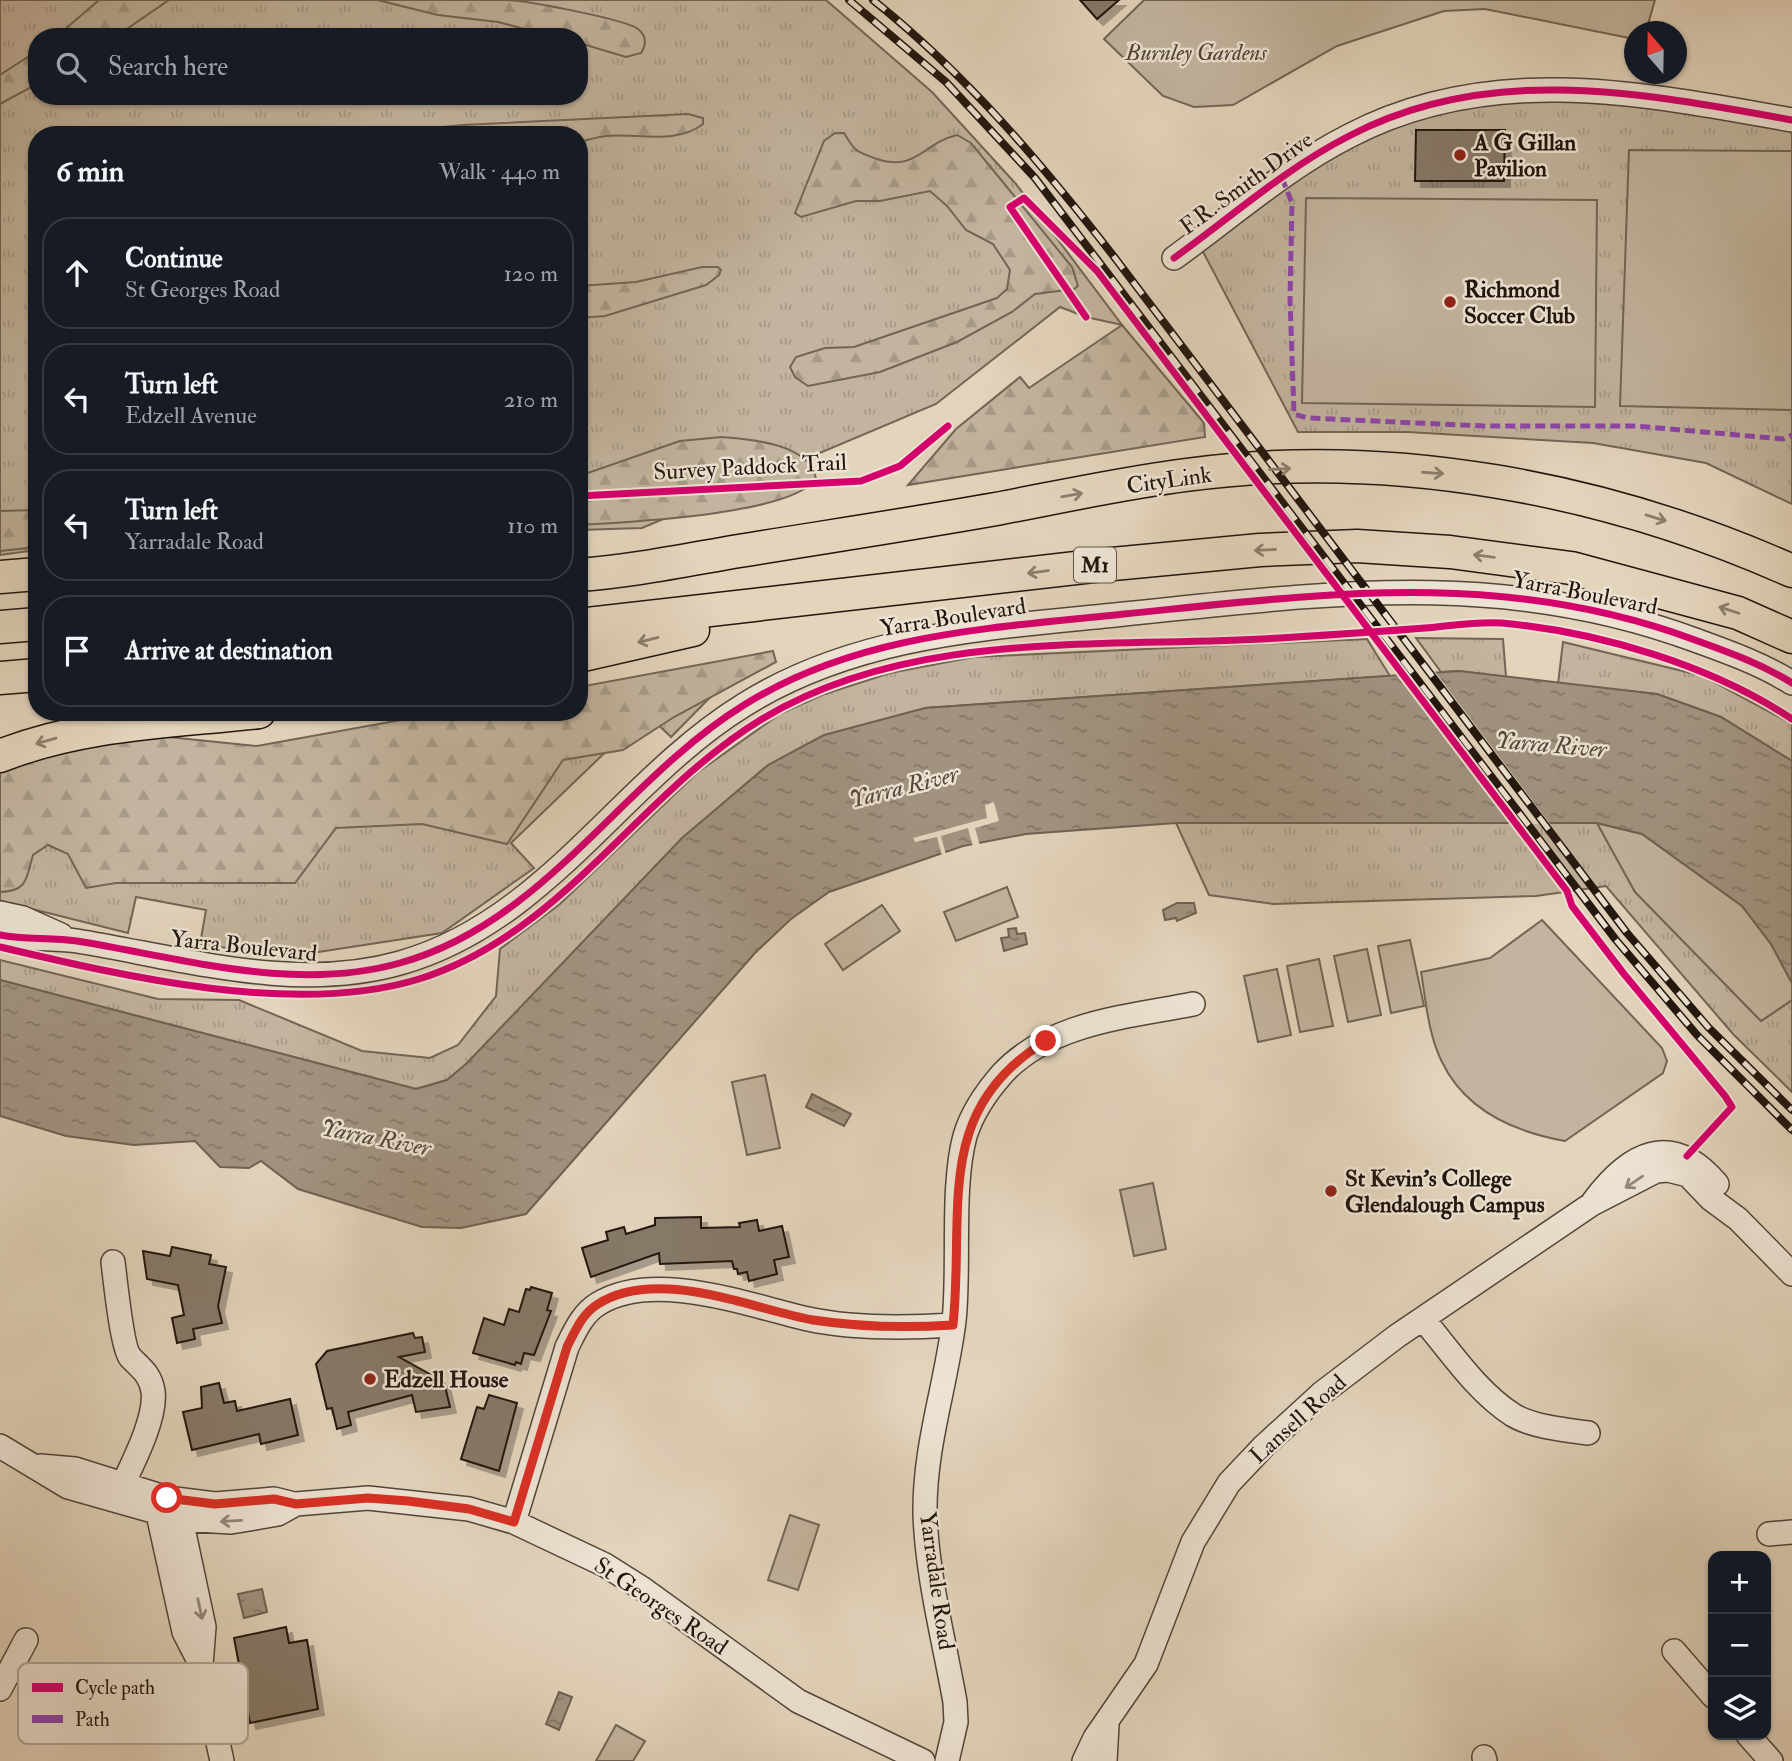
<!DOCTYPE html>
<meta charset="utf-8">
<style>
:root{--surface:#171b24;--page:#20242c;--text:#f1f3f6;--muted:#9ea1a6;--line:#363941}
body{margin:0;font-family:"IM FELL Double Pica",serif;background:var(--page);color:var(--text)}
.controls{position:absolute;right:21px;bottom:21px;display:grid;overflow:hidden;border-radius:14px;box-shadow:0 2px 5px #0004}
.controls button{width:63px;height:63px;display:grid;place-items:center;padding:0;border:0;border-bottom:2px solid var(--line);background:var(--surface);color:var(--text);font:35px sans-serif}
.compass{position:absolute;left:1624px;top:21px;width:63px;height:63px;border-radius:50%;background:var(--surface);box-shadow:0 2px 5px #0004;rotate:340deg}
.stop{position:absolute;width:21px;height:21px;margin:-16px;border:5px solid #d93025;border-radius:50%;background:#fff}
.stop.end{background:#d93025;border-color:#fff;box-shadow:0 2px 7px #0008}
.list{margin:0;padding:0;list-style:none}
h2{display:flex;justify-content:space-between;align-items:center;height:91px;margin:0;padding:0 28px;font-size:30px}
h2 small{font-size:23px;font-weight:400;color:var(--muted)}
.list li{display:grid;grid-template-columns:46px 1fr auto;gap:21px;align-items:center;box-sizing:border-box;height:112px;margin:0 14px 14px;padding:0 14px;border:2px solid var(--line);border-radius:28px}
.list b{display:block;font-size:26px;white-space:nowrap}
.list p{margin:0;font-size:23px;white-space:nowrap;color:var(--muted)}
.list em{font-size:23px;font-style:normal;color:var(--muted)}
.icon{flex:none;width:38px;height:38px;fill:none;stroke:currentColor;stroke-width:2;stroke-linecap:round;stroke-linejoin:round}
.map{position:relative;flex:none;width:1792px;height:1761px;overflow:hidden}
.search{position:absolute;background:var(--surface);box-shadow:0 2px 5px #0004;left:28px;top:28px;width:560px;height:77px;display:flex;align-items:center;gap:18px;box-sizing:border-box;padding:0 24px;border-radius:28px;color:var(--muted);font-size:26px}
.panel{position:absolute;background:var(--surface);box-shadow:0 2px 5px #0004;left:28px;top:126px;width:560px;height:595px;border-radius:28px}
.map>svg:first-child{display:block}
</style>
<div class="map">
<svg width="1792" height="1761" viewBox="0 0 1792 1761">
<defs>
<pattern id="grass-tufts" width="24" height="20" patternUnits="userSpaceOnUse" patternTransform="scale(1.75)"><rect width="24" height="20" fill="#c2b49e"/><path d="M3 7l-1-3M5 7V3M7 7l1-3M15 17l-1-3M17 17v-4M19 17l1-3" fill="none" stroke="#a69a87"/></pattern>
<pattern id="forest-firs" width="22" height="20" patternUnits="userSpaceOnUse" patternTransform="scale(1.75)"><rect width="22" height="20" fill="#c2b49e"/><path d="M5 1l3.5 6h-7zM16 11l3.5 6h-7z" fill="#a69a87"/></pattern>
<pattern id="water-ripples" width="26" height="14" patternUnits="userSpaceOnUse" patternTransform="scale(1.75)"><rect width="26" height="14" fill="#a19380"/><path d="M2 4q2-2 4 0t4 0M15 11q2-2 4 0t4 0" fill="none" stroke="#837767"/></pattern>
<filter id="shadow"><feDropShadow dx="6" dy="6" stdDeviation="0" flood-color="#0004"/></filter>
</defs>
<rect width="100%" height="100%" fill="#e3d4bc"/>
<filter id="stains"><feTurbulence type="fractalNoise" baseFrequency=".00286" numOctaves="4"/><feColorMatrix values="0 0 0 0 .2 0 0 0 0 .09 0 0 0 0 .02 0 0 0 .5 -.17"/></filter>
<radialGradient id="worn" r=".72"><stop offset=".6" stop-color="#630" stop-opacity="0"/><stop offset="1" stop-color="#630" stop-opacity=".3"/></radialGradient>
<!-- grass -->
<path fill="url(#grass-tufts)" stroke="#726556" stroke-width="2" fill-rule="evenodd" d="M 0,0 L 826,0 L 932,92 L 1016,184 L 1122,325 L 1086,317 L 1060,307 L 936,404 L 642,528 L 579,530 L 579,135 L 37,135 L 37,550 L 0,555 ZM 37,37 L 579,37 L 579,96 L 37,96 Z
M 1555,100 L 1685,110 L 1792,130 L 1792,504 L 1706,463 L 1593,443 L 1408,432 L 1298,432 L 1200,246 C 1266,203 1357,132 1432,114 C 1473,104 1514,102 1555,100 Z
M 1416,638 L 1503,639 L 1506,677 L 1459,671 L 1441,672 Z
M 1367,639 L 1390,676 L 925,708 L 447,1080 L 416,1089 L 0,980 L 0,960 L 158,999 L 239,1000 L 362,1051 L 430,1058 L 458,1045 L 496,996 L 500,949 L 560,904 L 698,772 L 780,714 L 822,695 L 890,673 L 974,657 Z
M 1563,642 L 1703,676 L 1792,724 L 1792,761 L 1721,717 L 1657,694 L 1558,684 Z
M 737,670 L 671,737 L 646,713 L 511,843 L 534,868 L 442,933 L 286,957 L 200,944 L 206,910 L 136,897 L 128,933 L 0,901 L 0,782 L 579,712 Z
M 1554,820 L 1597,823 L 1635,892 L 1761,1021 L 1792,1000 L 1792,1092 L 1733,1034 L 1606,886 L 1536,896 L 1273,904 L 1209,895 L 1176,823 Z"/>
<!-- forest -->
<path fill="url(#forest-firs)" stroke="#726556" stroke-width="2" d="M 99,0 L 169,0 L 115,37 L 56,37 Z
M 377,0 C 420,0 464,0 507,0 C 527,1 625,19 638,29 C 647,36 646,45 641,53 L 626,57 L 579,43 L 579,37 L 555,37 L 498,22 L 438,15 Z
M 37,51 L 37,84 L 0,104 L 0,75 Z
M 688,114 L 703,118 L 703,124 C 676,145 637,133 606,136 C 597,137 588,140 579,142 L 579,135 L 432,135 L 443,127 L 463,125 Z
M 835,133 L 844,133 C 855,152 857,152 877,159 C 916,172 923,143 957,135 L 971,143 L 1072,267 L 1078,286 L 1074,289 L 1035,294 L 1012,312 L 957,342 L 880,372 L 808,386 L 795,377 L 790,367 L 796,357 L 825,348 L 854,347 L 997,298 L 1007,289 L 1010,270 L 993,244 L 966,230 L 947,206 L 930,191 L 880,201 L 856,201 L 801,217 L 795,213 L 824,141 Z
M 702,267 L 718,267 L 721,270 L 719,275 L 706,285 L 605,316 L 579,318 L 579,286 L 636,282 Z
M 1122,325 L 1204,423 L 1205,437 L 908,485 L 956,429 L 1020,377 L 1029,388 Z
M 722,437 C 750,439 811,444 816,479 C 790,515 627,522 579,525 L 579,476 L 680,441 Z
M 37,510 L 37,547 L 0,551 L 0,511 Z
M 773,651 L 776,662 L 674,717 L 623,750 L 563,760 L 507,844 L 422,824 L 336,828 L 295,883 L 116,883 L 86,888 L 68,854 L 48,845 L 33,855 C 26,879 28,891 0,892 L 0,750 L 149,735 L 257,746 L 445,712 L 579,712 L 579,687 Z"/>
<!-- garden -->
<path fill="#c2b49e" stroke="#726556" stroke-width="2" d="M 1144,0 L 1655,0 L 1646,31 L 1634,32 L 1634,39 L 1485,9 L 1444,11 L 1337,46 L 1233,105 L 1194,107 L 1163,96 L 1104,39 Z
M 1629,150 L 1792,151 L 1792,410 L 1620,406 Z
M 1306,198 L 1597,200 L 1595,407 L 1302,403 Z
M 1597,823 L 1642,834 L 1742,906 L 1771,944 L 1792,983 L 1792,1000 L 1761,1021 L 1635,892 Z
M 1007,887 L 1018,917 L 956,941 L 944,912 Z
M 882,905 L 900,931 L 843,970 L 825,944 Z
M 1542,920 L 1662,1048 L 1667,1061 L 1663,1073 L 1565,1141 C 1515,1132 1465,1110 1442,1062 C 1428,1034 1426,1001 1421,972 L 1490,958 Z
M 1410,940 L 1424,1006 L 1391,1013 L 1378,946 Z
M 1367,949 L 1381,1015 L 1348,1022 L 1334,956 Z
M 1319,959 L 1333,1026 L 1300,1032 L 1287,966 Z
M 1277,969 L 1291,1035 L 1258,1042 L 1244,976 Z
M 765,1075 L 780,1148 L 747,1155 L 732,1082 Z
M 1153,1183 L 1166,1249 L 1134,1256 L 1120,1190 Z
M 790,1515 L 819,1525 L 798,1590 L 768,1580 Z
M 616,1725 L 645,1741 L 633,1761 L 596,1761 Z"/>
<!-- water -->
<path fill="url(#water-ripples)" stroke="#6e6152" stroke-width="2" d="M 1459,671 L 1657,694 L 1721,717 L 1792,761 L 1792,983 L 1771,944 L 1742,906 L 1642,834 L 1597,823 L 1176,823 L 1026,834 L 963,846 L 829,892 L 791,919 L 755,953 L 526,1214 L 461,1228 L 422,1227 L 298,1189 L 261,1161 L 249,1168 L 220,1167 L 195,1141 L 134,1145 L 66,1136 L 0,1116 L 0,980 L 416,1089 L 447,1080 L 467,1063 L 682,838 L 768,765 L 824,735 L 925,708 Z
M 1177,903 L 1194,903 L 1196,913 L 1177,921 L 1176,918 L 1165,920 L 1163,910 Z
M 1016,928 L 1017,934 L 1025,933 L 1027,944 L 1004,951 L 1001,938 L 1009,937 L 1008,929 Z
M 812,1094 L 851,1114 L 844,1126 L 806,1107 Z
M 262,1589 L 267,1612 L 244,1618 L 238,1594 Z
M 559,1692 L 572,1697 L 559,1730 L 546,1724 Z"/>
<!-- pier -->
<path fill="#e3d4bc" d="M 1433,669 L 1550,824 L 1513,824 L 1397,672 Z
M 994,802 L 999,821 L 975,828 L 980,846 L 973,847 L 968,828 L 941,836 L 946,855 L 942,856 L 937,837 L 915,842 L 913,838 L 987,818 L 985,805 Z"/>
<!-- building -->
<path fill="#867968" stroke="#21160d" stroke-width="2" filter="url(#shadow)" d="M 1080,0 L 1119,0 L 1097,19 Z
M 1416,130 L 1505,130 L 1504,181 L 1415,181 Z
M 701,1217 L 701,1228 L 740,1227 L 739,1223 L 757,1220 L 759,1231 L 782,1226 L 789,1257 L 774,1260 L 777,1274 L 749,1281 L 747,1272 L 738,1274 L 737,1269 L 734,1269 L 732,1261 L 660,1264 L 659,1253 L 591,1277 L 582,1248 L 608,1240 L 606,1232 L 624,1227 L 626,1234 L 655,1225 L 655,1218 Z
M 172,1247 L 211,1255 L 209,1264 L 226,1267 L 218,1306 L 222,1323 L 193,1329 L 195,1339 L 177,1343 L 172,1318 L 184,1315 L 178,1285 L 147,1279 L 143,1251 L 170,1256 Z
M 531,1287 L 552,1293 L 547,1310 L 551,1311 L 534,1355 L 524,1353 L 521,1364 L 516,1362 L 515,1365 L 473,1353 L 484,1318 L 504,1325 L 509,1309 L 519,1312 L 526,1289 L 530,1290 Z
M 413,1333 L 415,1338 L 422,1337 L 425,1352 L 399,1357 L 444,1382 L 450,1407 L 416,1412 L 412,1395 L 348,1412 L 351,1425 L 337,1429 L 332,1408 L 327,1409 L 316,1364 L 327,1351 Z
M 219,1383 L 224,1403 L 235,1401 L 237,1411 L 290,1399 L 298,1435 L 261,1444 L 259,1434 L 192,1450 L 183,1412 L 202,1408 L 201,1387 Z
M 489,1395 L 517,1403 L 499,1471 L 461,1459 L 477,1407 L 484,1409 Z
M 286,1627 L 289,1643 L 307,1640 L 318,1709 L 250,1723 L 234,1638 Z"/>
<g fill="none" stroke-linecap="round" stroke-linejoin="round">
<defs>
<path id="minor" d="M 1174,258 C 1231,217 1286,168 1349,136 C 1490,62 1642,93 1792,120
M 0,913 L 23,918 L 61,935
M 0,935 C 25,940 51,937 77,941 C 182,958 294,993 400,963 C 546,922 621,781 744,705 C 859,633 993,628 1124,614 C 1323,594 1501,568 1695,640 C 1728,652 1762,664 1792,683
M 1593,1202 C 1629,1153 1671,1130 1717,1184
M 113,1262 C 115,1278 122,1347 130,1357 C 140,1368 150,1373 153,1391 C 157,1420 129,1470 117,1497
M 1423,1319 C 1450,1351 1477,1392 1513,1415 C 1533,1427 1565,1430 1588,1433
M 0,1446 L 68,1487 L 181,1519 L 231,1522 L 278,1514 L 296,1504 L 368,1498 L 469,1509 L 514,1522 L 605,1565 L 643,1589 L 798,1701 L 923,1761
M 40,1466 L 75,1469 L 167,1498 L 215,1504 L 274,1499 L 294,1504
M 174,1509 L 181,1519 L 204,1627 L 201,1665
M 158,1514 L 184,1632 L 201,1665 L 222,1761
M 514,1522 L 567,1347 C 575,1331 582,1314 598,1304 C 654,1269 750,1306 808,1319 C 854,1329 906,1328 953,1325
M 1769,1534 L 1792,1532
M 1674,1651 L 1713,1696
M 0,1689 L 26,1640
M 1748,1735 L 1771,1761
M 1484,1757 L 1485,1761
M 947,1761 L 956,1722 L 955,1702 C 944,1640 927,1576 925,1514 C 924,1447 946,1386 954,1321 C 960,1265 951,1188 965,1136 C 972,1113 987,1091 1003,1073 C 1051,1022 1128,1017 1193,1004
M 1084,1761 L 1095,1738 L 1146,1664 L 1193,1542 L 1229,1483 L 1264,1446 L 1322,1393 L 1397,1336 L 1592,1204 L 1656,1171 L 1668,1170 L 1688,1175 L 1711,1199 L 1738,1219 L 1792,1274
M 1105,1761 L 1107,1725"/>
<path id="highway" d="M 579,575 C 633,571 686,560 739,551 C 825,537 911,524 996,509 C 1059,497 1123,483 1186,475 C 1390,447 1606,488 1792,571
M 0,577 L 37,574
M 579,625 L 1102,565 L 1260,550 L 1357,546 L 1450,552 L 1571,568 L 1738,613 L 1792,637
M 0,627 L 37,624
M 579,656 L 693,630
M 0,678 L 37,675
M 0,756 C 83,723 171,722 259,712"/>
</defs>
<!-- minor casing -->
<use href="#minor" stroke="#524639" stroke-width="26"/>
<!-- highway casing -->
<use href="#highway" stroke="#21160d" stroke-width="35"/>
<!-- minor -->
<use href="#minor" stroke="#ede3d3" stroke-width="23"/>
<!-- highway -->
<use href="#highway" stroke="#e3d4bc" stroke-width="32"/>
<defs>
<path id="rail" d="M 849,0 L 946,82 L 1035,178 L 1616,940 L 1697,1035 L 1792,1130
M 873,0 C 967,75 1042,164 1115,258 L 1627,933 L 1708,1027 L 1792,1110"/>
</defs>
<!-- rail casing -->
<use href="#rail" stroke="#21160d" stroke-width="8"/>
<!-- rail -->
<use href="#rail" stroke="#ede3d3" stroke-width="5" stroke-dasharray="16" stroke-linecap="butt"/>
<!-- quiet -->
<path stroke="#8e44ad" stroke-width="5" stroke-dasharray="10 5" stroke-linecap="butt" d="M 1282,178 L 1292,203 L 1290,299 L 1294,414 L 1308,418 L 1484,426 L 1636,426 L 1783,439 L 1792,435"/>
<defs>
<path id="cycleway" d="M 1174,258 C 1231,217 1286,168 1349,136 C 1490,62 1642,93 1792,120
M 1086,317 L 1010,207 L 1024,198 L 1097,271 L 1567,891 L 1572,906 L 1624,974 L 1725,1096 L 1732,1107 L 1687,1156
M 579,496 L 861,481 L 900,466 L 948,426
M 0,935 C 25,940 51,937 77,941 C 182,958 294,993 400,963 C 546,922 621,781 744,705 C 859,633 993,628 1124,614 C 1323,594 1501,568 1695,640 C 1728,652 1762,664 1792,683
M 0,947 C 123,976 296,1017 419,979 C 563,934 638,794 762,719 C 914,627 1109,649 1280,638 C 1328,635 1376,632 1425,628 C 1450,626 1477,621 1502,623 C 1599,632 1711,665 1792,719"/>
</defs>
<!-- cycleway casing -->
<use href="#cycleway" stroke="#ede3d3" stroke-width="11"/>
<!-- cycleway -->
<use href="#cycleway" stroke="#d6006c" stroke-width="7"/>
</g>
<!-- one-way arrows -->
<defs><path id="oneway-shaft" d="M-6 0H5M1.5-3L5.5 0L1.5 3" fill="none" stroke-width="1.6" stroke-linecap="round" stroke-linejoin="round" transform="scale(1.75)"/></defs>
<g stroke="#8c7e6d">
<use href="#oneway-shaft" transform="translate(1280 469) rotate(-3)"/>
<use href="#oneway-shaft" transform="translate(1433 473) rotate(4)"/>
<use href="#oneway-shaft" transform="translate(1072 495) rotate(-10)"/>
<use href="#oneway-shaft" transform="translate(1656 518) rotate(17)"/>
<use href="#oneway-shaft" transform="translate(1265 550) rotate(177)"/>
<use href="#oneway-shaft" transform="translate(1484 556) rotate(-173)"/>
<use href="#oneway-shaft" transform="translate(1038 572) rotate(173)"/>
<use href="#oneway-shaft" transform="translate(1729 610) rotate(-162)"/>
<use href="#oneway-shaft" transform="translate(648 640) rotate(166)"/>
<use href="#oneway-shaft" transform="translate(46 741) rotate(164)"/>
</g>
<g stroke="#91877a">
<use href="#oneway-shaft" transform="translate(1634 1182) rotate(146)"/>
<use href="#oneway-shaft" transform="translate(231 1521) rotate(177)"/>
<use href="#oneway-shaft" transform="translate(200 1609) rotate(78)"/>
</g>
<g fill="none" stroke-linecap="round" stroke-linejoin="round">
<!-- route -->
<path stroke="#d93025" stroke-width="9" d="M 167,1498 L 215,1504 L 274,1499 L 296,1504 L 368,1498 L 408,1501 L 469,1509 L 514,1522 L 567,1347 C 575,1331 582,1314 598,1304 C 657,1266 752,1309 813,1320 C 859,1327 907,1328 953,1325 C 965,1211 932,1110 1046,1041"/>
</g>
<!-- markers -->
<g fill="#8f2418" stroke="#ede3d3" stroke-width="2.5">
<circle cx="1460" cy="155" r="7"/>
<circle cx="1450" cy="302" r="7"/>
<circle cx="1331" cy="1191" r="7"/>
<circle cx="370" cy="1379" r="7"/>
</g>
<g text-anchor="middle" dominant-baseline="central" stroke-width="5" stroke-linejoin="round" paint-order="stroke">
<!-- shield labels -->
<rect fill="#ede3d3" stroke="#5e5448" stroke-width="2" x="1074" y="547.5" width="42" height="35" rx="5"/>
<g font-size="21" font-weight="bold" fill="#21160d">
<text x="1095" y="565">M1</text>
</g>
<!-- park labels -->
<g font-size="23" font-style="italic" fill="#514538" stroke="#ede3d3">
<text x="1196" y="52">Burnley Gardens</text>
</g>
<!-- poi labels -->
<g font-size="23" font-weight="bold" fill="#21160d" stroke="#ede3d3" text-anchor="start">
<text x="1474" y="142">A G Gillan<tspan x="1474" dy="26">Pavilion</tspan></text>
<text x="1464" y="289">Richmond<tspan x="1464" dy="26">Soccer Club</tspan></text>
<text x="1345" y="1178">St Kevin's College<tspan x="1345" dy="26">Glendalough Campus</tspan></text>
<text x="384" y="1379">Edzell House</text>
</g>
<!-- street labels -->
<g font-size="23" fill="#21160d" stroke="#ede3d3">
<text transform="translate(1246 183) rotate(-36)">F.R. Smith Drive</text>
<text transform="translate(750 467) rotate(-3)">Survey Paddock Trail</text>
<text transform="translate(1169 480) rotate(-8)">CityLink</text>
<text transform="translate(1585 593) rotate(11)">Yarra Boulevard</text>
<text transform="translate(953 617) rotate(-9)">Yarra Boulevard</text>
<text transform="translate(244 946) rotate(6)">Yarra Boulevard</text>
<text transform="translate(1298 1419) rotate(-42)">Lansell Road</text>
<text transform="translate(937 1581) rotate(82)">Yarradale Road</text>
<text transform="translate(661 1606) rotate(34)">St Georges Road</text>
</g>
<!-- water labels -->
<g font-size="24" font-style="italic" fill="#54483b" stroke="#ede3d3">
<text transform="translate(1551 745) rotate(5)">Yarra River</text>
<text transform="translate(904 787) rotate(-14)">Yarra River</text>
<text transform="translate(376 1138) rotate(11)">Yarra River</text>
</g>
</g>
<!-- legend -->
<rect x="18" y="1663" width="230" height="81" rx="10" fill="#ede3d3" stroke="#b0a698" stroke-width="2"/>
<rect x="32" y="1683" width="31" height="9" fill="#d6006c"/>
<rect x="32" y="1715" width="31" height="8" fill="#8e44ad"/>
<g font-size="19" fill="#21160d">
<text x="75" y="1694">Cycle path</text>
<text x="75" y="1726">Path</text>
</g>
<rect width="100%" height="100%" filter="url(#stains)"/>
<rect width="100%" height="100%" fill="url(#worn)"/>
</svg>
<div class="controls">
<button>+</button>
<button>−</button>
<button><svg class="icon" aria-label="layers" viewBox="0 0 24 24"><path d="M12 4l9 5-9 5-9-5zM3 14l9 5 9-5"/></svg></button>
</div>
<svg class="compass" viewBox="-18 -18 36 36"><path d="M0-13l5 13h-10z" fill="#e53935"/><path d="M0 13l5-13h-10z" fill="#9ea1a6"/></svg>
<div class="stop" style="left:167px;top:1498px"></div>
<div class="stop end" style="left:1046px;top:1041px"></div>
<div class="search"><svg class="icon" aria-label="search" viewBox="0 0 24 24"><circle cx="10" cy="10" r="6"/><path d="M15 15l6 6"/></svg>Search here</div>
<section class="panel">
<h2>6 min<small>Walk · 440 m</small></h2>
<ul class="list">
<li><svg class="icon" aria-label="ahead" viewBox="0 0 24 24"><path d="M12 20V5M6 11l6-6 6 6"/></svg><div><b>Continue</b><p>St Georges Road</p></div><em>120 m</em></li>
<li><svg class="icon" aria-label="left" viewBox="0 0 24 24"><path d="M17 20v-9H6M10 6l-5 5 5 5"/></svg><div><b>Turn left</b><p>Edzell Avenue</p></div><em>210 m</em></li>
<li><svg class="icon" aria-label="left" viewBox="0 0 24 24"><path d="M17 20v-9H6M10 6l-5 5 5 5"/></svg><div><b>Turn left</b><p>Yarradale Road</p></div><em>110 m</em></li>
<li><svg class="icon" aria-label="arrive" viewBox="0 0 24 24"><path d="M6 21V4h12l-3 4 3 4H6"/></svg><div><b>Arrive at destination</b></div></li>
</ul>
</section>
</div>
